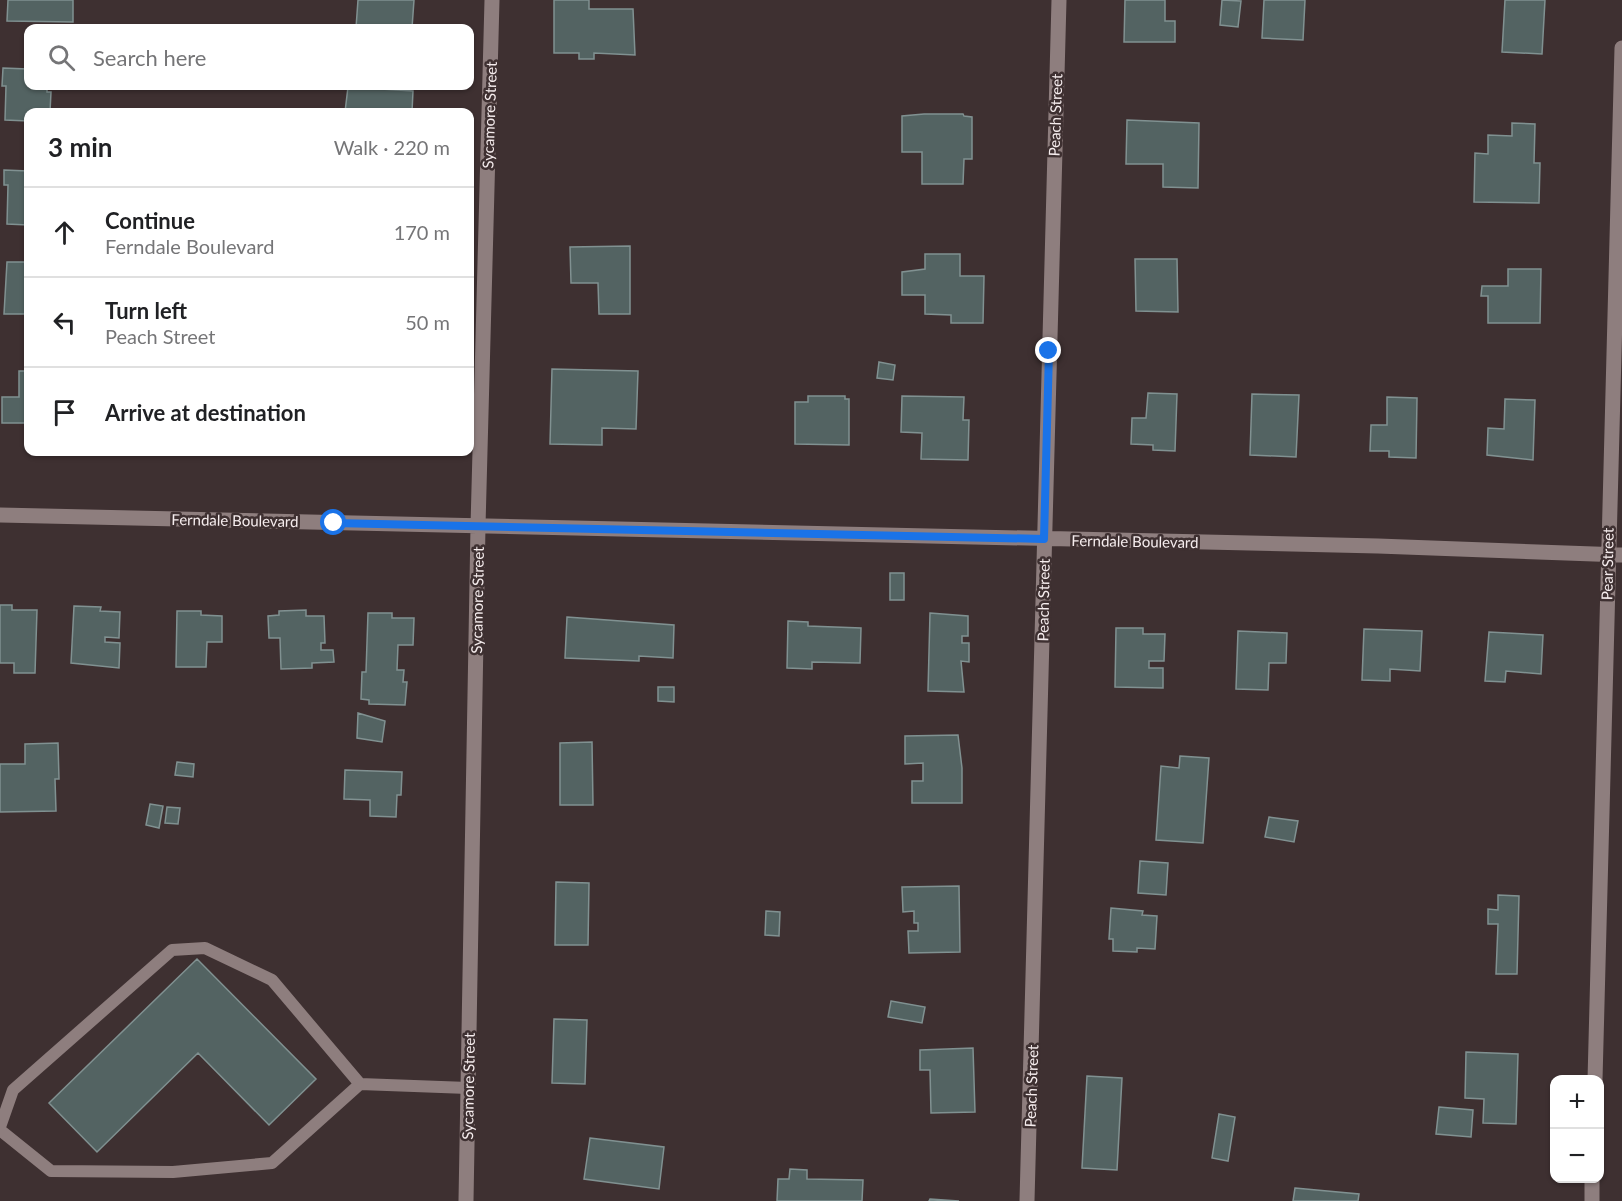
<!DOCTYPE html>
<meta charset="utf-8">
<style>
:root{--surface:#fff;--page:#f2f2f2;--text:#202124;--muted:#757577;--line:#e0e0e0}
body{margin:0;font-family:Lato,sans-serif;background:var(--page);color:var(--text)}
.controls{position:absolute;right:18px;bottom:18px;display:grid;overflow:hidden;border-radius:12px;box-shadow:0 2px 4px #0004}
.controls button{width:54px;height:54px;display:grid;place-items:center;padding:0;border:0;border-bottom:2px solid var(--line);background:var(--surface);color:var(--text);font:30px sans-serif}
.stop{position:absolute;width:18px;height:18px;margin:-14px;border:4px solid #1a73e8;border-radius:50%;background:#fff}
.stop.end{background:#1a73e8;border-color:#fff;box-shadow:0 2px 6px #0008}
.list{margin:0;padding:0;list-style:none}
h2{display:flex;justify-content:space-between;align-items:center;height:78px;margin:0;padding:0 24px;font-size:26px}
h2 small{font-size:20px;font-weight:400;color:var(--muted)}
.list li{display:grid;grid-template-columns:39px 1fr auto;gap:18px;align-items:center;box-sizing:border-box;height:90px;padding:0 24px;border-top:2px solid var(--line)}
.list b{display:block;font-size:22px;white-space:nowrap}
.list p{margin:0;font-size:20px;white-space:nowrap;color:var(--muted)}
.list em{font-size:20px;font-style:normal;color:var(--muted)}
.icon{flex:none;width:33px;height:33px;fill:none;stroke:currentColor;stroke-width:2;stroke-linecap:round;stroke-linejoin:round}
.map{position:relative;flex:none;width:1622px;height:1201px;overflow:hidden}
.search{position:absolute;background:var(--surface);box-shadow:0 2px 4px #0004;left:24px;top:24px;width:450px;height:66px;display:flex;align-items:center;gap:15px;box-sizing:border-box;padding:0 21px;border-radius:12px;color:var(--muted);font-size:22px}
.panel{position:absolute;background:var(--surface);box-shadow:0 2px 4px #0004;left:24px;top:108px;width:450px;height:348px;border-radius:12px}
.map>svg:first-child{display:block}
</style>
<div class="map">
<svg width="1622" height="1201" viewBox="0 0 1622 1201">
<rect width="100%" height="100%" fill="#3e3031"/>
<!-- building -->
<path fill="#536362" stroke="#809191" stroke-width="1.5" d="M 8,0 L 73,0 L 73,22 L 7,21 Z
M 358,0 L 414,0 L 412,28 L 356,28 Z
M 554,0 L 589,0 L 589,9 L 633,9 L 635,55 L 594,53 L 594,59 L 579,59 L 579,53 L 554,53 Z
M 1125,0 L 1165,0 L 1165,21 L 1175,21 L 1175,42 L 1124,42 Z
M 1222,0 L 1241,1 L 1238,27 L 1220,25 Z
M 1264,0 L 1305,0 L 1303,40 L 1262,38 Z
M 1505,0 L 1545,0 L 1542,54 L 1502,52 Z
M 3,68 L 28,69 L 28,86 L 47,86 L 47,92 L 51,92 L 50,112 L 28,112 L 28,121 L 5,120 L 6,86 L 2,86 Z
M 348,87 L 413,91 L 412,112 L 345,112 Z
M 924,114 L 963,114 L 964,116 L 972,117 L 972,159 L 964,159 L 963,184 L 922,184 L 922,152 L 902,152 L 902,116 Z
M 1127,120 L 1199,123 L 1198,188 L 1163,187 L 1163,164 L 1126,164 Z
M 1512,123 L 1535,124 L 1534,163 L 1540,163 L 1539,203 L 1474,202 L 1475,153 L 1488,154 L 1488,135 L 1512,136 Z
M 4,170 L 28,171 L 28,225 L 7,224 L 8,185 L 4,185 Z
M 630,246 L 630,314 L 599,314 L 598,283 L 571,283 L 570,247 Z
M 925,254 L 960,254 L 960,276 L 984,276 L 983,323 L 951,323 L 951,315 L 925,314 L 925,295 L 902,295 L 902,272 L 925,269 Z
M 1135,259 L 1177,259 L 1178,312 L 1136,311 Z
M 7,262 L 28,262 L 28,314 L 4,314 Z
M 1508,269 L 1541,269 L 1540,323 L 1488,323 L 1488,296 L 1481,296 L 1482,286 L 1508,286 Z
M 879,362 L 895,365 L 893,380 L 877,378 Z
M 552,369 L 638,371 L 636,429 L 602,428 L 602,445 L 550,444 Z
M 19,371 L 28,371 L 28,429 L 26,423 L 2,423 L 2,397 L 19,397 Z
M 1148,393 L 1177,394 L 1175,451 L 1153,450 L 1153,445 L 1131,444 L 1132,418 L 1146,418 Z
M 1252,394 L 1299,395 L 1296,457 L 1250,455 Z
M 808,396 L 845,396 L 845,399 L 849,399 L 849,445 L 795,444 L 795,402 L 808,402 Z
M 902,396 L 964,397 L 963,420 L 969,420 L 968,460 L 921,459 L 922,433 L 901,432 Z
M 1387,397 L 1417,398 L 1416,458 L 1389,457 L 1389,451 L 1370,451 L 1371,425 L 1387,425 Z
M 1505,399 L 1535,400 L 1533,460 L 1487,455 L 1488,428 L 1504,429 Z
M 890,573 L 904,573 L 904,600 L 890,600 Z
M 0,605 L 12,605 L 12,610 L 37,610 L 35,673 L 14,673 L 14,663 L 0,663 Z
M 74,606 L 101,607 L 100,611 L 120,612 L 119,638 L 105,637 L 105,642 L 120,643 L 119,668 L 71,663 Z
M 306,610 L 306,616 L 324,616 L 325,643 L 321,643 L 321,650 L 333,650 L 334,662 L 312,663 L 312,668 L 281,669 L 280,638 L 269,638 L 268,616 L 279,615 L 279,611 Z
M 177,611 L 201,611 L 201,615 L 222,616 L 222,642 L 207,642 L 206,667 L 176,667 Z
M 368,613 L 392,613 L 392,618 L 414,618 L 413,645 L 398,645 L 397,670 L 404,670 L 403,682 L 407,682 L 405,705 L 369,704 L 369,700 L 361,699 L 362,672 L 366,672 Z
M 930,613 L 968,616 L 968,636 L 962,636 L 962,643 L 969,643 L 969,662 L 961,661 L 964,692 L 928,691 Z
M 567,617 L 674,625 L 673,658 L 639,656 L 639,661 L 565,658 Z
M 788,621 L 808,622 L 808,626 L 861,628 L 860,663 L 812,662 L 812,669 L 787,668 Z
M 1116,628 L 1143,628 L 1143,634 L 1165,634 L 1164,661 L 1149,661 L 1149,668 L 1163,668 L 1163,688 L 1115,687 Z
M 1364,629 L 1422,631 L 1420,671 L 1390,669 L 1390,681 L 1362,680 Z
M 1238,631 L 1287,633 L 1286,663 L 1269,663 L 1268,690 L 1236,689 Z
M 1489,632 L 1543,635 L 1541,674 L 1506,671 L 1505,682 L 1485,681 Z
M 658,687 L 674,687 L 674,702 L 658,701 Z
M 358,713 L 385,721 L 382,742 L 357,738 Z
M 958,735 L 962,768 L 962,803 L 912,803 L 912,781 L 923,781 L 923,763 L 905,764 L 905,736 Z
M 592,742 L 593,805 L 560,805 L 560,743 Z
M 58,743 L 59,779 L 55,779 L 56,811 L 0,812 L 0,764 L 25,764 L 25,744 Z
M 1180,756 L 1209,758 L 1203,843 L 1156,840 L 1161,766 L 1179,768 Z
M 177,762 L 194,764 L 193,777 L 175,775 Z
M 345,770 L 402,772 L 401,795 L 397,795 L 396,817 L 370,816 L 370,800 L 344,799 Z
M 150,804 L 163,806 L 159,828 L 146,825 Z
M 167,807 L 180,808 L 178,824 L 165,823 Z
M 1269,817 L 1298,821 L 1294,842 L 1265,837 Z
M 1140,861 L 1168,863 L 1166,895 L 1138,893 Z
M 556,882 L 589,883 L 588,945 L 555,945 Z
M 959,886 L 960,952 L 909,953 L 908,931 L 918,931 L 918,923 L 914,923 L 914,911 L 903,912 L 902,887 Z
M 1498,895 L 1519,896 L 1517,974 L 1496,974 L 1498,924 L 1488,924 L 1488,909 L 1498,910 Z
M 1111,908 L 1143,911 L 1142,915 L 1157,916 L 1155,949 L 1137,948 L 1137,952 L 1113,951 L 1113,939 L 1109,939 Z
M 766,911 L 780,912 L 779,936 L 765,935 Z
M 197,959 L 316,1079 L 269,1125 L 198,1053 L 97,1152 L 49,1103 Z
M 891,1001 L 925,1007 L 922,1023 L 888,1017 Z
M 554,1019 L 587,1020 L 585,1084 L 552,1083 Z
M 973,1048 L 975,1112 L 931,1113 L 930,1070 L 920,1070 L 920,1050 Z
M 1466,1052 L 1518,1054 L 1516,1124 L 1483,1123 L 1484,1099 L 1465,1098 Z
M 1087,1076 L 1122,1078 L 1117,1170 L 1082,1168 Z
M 1439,1107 L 1473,1110 L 1471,1137 L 1436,1134 Z
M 1219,1114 L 1235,1117 L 1228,1161 L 1212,1158 Z
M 590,1138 L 664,1147 L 659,1189 L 584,1179 Z
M 790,1169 L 807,1170 L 807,1179 L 863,1180 L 862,1201 L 777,1201 L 778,1179 L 789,1179 Z
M 1295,1188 L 1359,1194 L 1358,1201 L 1293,1201 Z
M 930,1199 L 959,1201 L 929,1201 Z"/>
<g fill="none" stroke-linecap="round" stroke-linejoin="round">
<!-- service -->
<path stroke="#8e7e7e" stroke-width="12" d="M 0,1127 L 13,1090 L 172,950 L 205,948 L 272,980 L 360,1084
M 0,1130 L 51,1171 L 173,1172 L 272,1163 L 360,1084 L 468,1088"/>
<!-- minor -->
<path stroke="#8e7e7e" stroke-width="15" d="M 0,515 L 1378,546 L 1622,555
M 1595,1080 L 1622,48
M 466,1201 L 478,526 L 492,0
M 1027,1201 L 1059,0
M 1592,1201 L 1592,1178"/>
</g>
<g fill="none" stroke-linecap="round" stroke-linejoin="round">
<!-- route -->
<path stroke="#1a73e8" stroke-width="8" d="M 334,523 L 1044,539 L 1049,351"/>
</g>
<g text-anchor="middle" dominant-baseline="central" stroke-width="5" stroke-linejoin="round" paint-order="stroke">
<!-- street labels -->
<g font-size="15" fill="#f5eced" stroke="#3e3031">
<text transform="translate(489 115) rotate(-88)">Sycamore Street</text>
<text transform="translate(1055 115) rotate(-88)">Peach Street</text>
<text transform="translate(235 520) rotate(1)">Ferndale Boulevard</text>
<text transform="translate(1135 541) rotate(1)">Ferndale Boulevard</text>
<text transform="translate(1607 564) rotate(-89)">Pear Street</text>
<text transform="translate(477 600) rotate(-89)">Sycamore Street</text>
<text transform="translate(1043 600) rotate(-89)">Peach Street</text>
<text transform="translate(468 1086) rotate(-89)">Sycamore Street</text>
<text transform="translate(1031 1086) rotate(-88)">Peach Street</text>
</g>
</g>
</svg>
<div class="controls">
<button>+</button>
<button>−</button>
</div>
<div class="stop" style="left:334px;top:523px"></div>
<div class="stop end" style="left:1049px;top:351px"></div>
<div class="search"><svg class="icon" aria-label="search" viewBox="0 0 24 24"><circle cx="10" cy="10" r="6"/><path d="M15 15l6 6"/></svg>Search here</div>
<section class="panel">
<h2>3 min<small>Walk · 220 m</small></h2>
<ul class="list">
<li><svg class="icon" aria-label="ahead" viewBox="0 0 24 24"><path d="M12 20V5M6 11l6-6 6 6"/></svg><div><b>Continue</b><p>Ferndale Boulevard</p></div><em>170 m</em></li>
<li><svg class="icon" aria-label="left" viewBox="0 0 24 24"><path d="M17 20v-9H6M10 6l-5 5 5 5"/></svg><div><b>Turn left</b><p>Peach Street</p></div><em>50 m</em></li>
<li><svg class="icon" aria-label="arrive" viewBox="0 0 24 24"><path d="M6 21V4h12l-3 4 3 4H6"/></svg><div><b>Arrive at destination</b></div></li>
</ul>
</section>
</div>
